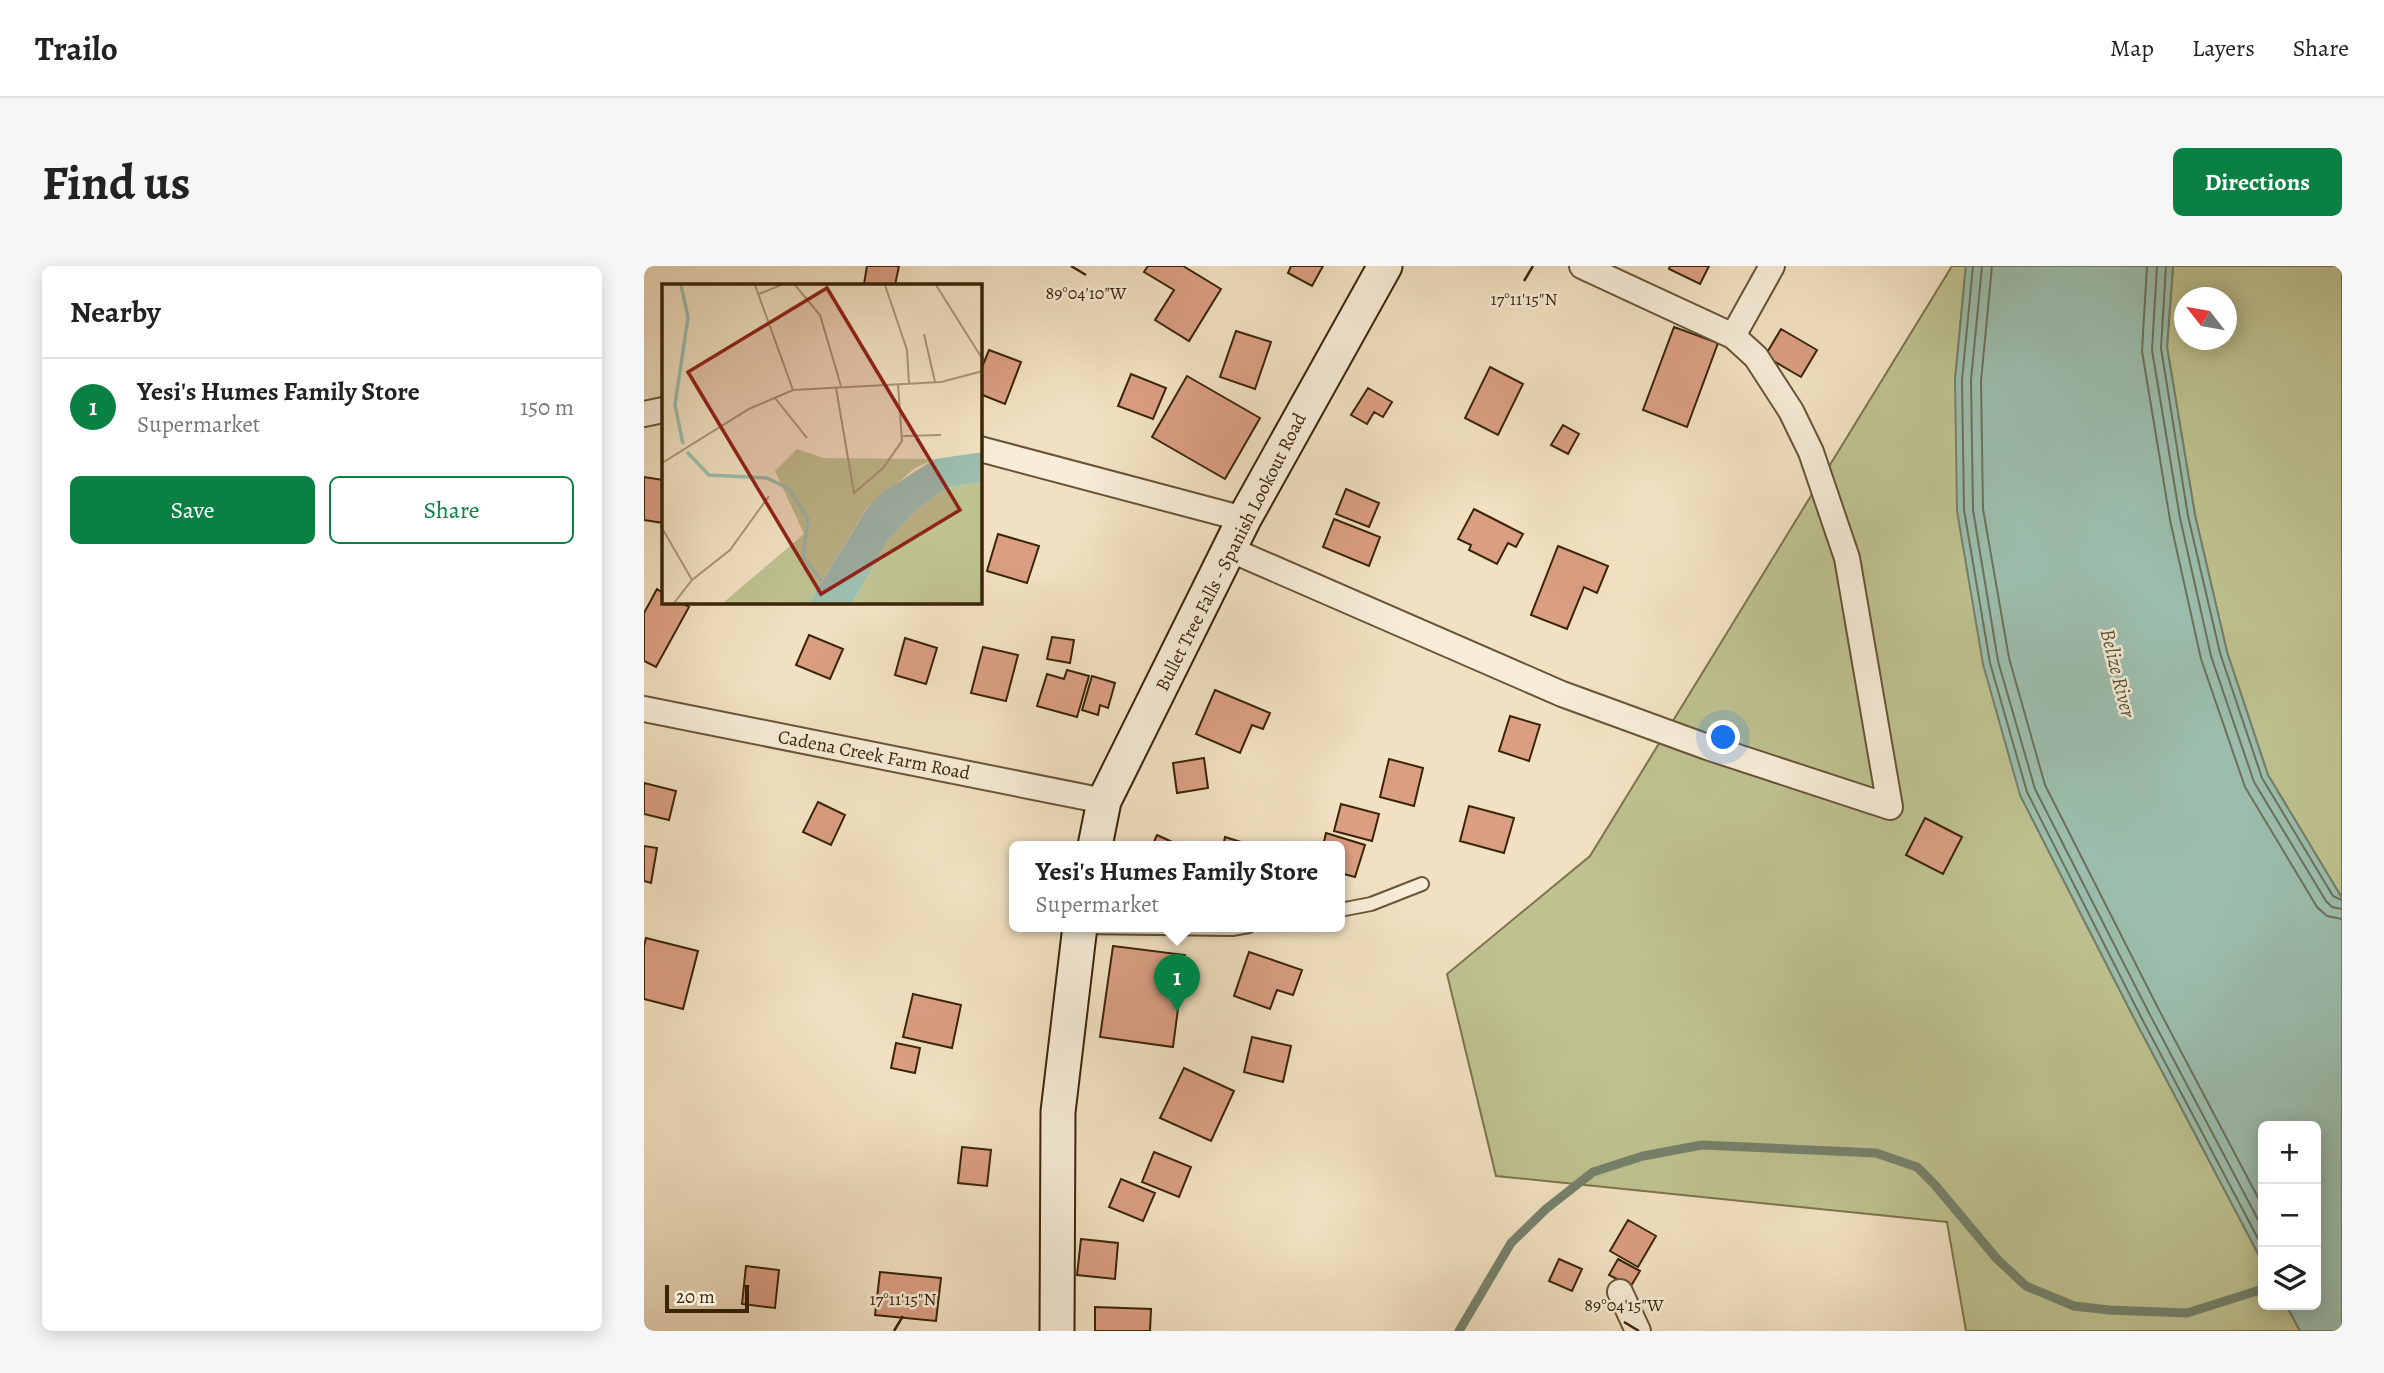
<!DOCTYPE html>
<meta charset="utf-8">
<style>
:root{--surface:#fff;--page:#f6f6f6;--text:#222;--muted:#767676;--line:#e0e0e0;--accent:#0b8043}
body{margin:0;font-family:Alegreya,serif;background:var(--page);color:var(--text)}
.controls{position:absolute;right:21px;bottom:21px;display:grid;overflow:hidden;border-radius:10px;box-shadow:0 4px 18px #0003}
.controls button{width:63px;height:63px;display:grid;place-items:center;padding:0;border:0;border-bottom:2px solid var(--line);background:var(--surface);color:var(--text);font:35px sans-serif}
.compass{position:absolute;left:1530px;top:21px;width:63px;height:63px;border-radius:50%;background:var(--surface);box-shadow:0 4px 18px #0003;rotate:301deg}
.scale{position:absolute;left:21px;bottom:18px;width:84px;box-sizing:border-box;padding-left:7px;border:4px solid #3b2507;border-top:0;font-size:19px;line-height:24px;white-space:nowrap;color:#3b2507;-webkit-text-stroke:5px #f6ecd7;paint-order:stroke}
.you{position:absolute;left:1080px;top:472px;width:24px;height:24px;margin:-18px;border:5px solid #fff;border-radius:50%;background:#1a73e8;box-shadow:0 0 0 10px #1a73e833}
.badge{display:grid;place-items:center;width:46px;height:46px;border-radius:50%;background:var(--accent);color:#fff;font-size:23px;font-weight:700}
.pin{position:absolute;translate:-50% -58px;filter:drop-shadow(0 2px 4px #0008)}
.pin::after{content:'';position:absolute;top:37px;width:24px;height:21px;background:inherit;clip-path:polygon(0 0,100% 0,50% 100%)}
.popup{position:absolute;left:365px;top:575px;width:336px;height:91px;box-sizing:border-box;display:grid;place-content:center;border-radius:10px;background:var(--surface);filter:drop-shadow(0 2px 5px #0005);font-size:23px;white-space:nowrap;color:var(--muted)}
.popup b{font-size:26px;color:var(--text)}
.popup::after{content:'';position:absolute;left:50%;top:100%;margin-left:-14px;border:14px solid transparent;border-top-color:var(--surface)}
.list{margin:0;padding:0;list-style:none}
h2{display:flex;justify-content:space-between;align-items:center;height:91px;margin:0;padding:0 28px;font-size:30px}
h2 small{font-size:23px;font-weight:400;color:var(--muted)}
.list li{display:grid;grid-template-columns:46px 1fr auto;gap:21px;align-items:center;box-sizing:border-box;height:98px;padding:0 28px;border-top:2px solid var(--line)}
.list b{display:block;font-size:26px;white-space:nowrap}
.list p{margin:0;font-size:23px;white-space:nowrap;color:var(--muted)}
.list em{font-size:23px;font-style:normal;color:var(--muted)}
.actions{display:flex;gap:14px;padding:21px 28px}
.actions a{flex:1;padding:16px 0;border:2px solid var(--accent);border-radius:10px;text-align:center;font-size:24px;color:var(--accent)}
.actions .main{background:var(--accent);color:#fff}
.icon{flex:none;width:38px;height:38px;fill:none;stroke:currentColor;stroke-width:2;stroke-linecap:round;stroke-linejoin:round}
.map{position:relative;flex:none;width:1698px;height:1065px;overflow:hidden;border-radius:10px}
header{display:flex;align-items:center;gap:42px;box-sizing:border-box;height:98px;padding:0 35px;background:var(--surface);border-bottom:2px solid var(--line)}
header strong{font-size:33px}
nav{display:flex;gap:38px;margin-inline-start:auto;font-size:24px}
.intro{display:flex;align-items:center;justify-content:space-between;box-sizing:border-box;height:168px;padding:0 42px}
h1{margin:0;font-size:49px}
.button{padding:18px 32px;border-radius:10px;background:var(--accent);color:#fff;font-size:24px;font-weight:700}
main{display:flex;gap:42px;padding:0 42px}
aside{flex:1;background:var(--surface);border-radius:10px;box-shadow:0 4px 18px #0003}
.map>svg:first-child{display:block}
</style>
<header>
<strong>Trailo</strong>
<nav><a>Map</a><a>Layers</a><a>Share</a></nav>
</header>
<div class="intro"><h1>Find us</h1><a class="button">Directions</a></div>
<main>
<aside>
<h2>Nearby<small></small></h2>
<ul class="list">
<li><span class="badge">1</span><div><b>Yesi's Humes Family Store</b><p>Supermarket</p></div><em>150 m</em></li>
</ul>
<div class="actions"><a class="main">Save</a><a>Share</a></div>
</aside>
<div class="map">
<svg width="1698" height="1065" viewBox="0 0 1698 1065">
<rect width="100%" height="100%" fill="#f1e1c2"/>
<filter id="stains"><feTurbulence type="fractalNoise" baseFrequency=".00286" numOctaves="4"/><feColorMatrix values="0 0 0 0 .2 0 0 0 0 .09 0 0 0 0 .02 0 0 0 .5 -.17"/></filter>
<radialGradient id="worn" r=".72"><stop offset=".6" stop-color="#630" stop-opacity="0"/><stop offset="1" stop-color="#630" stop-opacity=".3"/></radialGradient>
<!-- green -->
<path fill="#bec290" stroke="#7c744c" stroke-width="2" fill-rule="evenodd" d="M 1308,0 L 1322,0 L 1311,114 L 1376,529 L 1491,754 L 1619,997 L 1619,1039 L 1642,1039 L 1656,1065 L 1322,1065 L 1303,956 L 852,910 L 803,708 L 946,590 Z
M 1529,0 L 1698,0 L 1698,632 L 1624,509 L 1583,386 L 1551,249 L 1523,81 ZM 1540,32 L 1582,32 L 1582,74 L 1540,74 Z"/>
<!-- water -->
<path fill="#9cbeae" stroke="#75816b" stroke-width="2" d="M 1322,0 L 1529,0 L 1523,81 L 1551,249 L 1583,386 L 1624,509 L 1698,632 L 1698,1065 L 1656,1065 L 1642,1039 L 1672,1039 L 1672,860 L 1619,860 L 1619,997 L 1491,754 L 1376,529 L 1339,398 L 1313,245 L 1311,114 Z"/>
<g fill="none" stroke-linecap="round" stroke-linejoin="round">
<!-- shore -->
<path stroke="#6c725a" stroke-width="2" d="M 1329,0 L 1318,114 L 1320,244 L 1346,397 L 1383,526 L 1497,751 L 1619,982
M 1338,0 L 1327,114 L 1329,244 L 1354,395 L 1391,523 L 1505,747 L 1619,963
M 1348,0 L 1337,115 L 1339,243 L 1365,392 L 1401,519 L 1514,742 L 1619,941
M 1503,0 L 1498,85 L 1526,254 L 1557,393 L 1601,521 L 1673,641 L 1683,650 L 1698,653
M 1513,0 L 1508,84 L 1536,252 L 1567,390 L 1610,516 L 1682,635 L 1688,641 L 1698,643
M 1522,0 L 1517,82 L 1544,250 L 1576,387 L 1618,512 L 1689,630 L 1698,634"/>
<!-- stream -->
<path stroke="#75816b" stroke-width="9" d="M 815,1065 L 867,977 L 902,943 L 949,906 L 999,890 L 1058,879 L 1232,887 L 1273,901 L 1291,919 L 1353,993 L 1382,1020 L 1430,1040 L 1465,1044 L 1543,1047 L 1619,1023"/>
</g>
<!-- building -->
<path fill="#da9e83" stroke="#3b2507" stroke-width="2" d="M 223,0 L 255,0 L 251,19 L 220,18 Z
M 504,0 L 539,0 L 577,23 L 545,75 L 511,54 L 530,24 L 500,6 Z
M 647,0 L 679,0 L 668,20 L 644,7 Z
M 1026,0 L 1065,0 L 1056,18 L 1025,3 Z
M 1030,61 L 1074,77 L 1043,161 L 999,144 Z
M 1137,63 L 1173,84 L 1157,111 L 1121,90 Z
M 592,65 L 627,76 L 611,123 L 576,111 Z
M 345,84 L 377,96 L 361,138 L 336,128 L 336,106 Z
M 846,101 L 879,118 L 854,169 L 821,152 Z
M 487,108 L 522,122 L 509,153 L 474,140 Z
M 543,110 L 616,152 L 581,213 L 508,171 Z
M 724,122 L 748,136 L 739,151 L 730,146 L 723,158 L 707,149 Z
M 919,159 L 935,168 L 924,188 L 907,179 Z
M 0,211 L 19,214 L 19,257 L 0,254 Z
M 702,223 L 735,237 L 725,261 L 692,248 Z
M 830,243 L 879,268 L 872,281 L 864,277 L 853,298 L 825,284 L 827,279 L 814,273 Z
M 690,253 L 736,271 L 725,300 L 679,281 Z
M 354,268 L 395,280 L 383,317 L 343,305 Z
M 914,280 L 964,300 L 953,327 L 940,321 L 923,363 L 887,349 Z
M 13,323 L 19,327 L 19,336 L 36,336 L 45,341 L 12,401 L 0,395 L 0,347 Z
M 165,369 L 199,383 L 186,413 L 152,399 Z
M 408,371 L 430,374 L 426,397 L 403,393 Z
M 261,372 L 293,382 L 282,418 L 251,409 Z
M 339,381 L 374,389 L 362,435 L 327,427 Z
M 423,404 L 445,410 L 433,451 L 393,440 L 403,408 L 420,413 Z
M 448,410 L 471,417 L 464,442 L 456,439 L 454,449 L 438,444 Z
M 571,424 L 626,447 L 619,463 L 608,459 L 596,487 L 552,468 Z
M 866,450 L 896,459 L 885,495 L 855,485 Z
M 560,492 L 564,522 L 533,527 L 529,497 Z
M 745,493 L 779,502 L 770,540 L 736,531 Z
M 0,517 L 32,525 L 25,554 L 0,548 Z
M 174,536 L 201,549 L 187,579 L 159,566 Z
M 697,538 L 735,548 L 728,575 L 690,565 Z
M 825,540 L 870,552 L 860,587 L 816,575 Z
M 1281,552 L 1318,571 L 1299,608 L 1262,589 Z
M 682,567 L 721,579 L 711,611 L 696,607 L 696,580 L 679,580 Z
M 513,569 L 537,580 L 508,580 Z
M 581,571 L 600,577 L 599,580 L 579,580 Z
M 0,580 L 13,582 L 7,617 L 0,615 Z
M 2,672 L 54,685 L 39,743 L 0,733 L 0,680 Z
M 469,680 L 541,689 L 529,781 L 456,771 Z
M 605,686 L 658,704 L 649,729 L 633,724 L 626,743 L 590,730 Z
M 269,728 L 317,739 L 308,782 L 259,771 Z
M 608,771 L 647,780 L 639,816 L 600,806 Z
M 252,777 L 276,782 L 271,807 L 247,802 Z
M 540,802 L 590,825 L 567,875 L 516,852 Z
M 318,881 L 347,884 L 343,920 L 314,917 Z
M 510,886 L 547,901 L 535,931 L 498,916 Z
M 477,913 L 511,927 L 499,955 L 465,941 Z
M 984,954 L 1012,970 L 994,1001 L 966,985 Z
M 437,973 L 474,977 L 471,1013 L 433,1009 Z
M 915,993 L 938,1003 L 928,1025 L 905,1015 Z
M 974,993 L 996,1005 L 987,1020 L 965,1009 Z
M 102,1000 L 135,1004 L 131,1042 L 98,1038 Z
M 236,1006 L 297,1012 L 292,1055 L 231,1049 Z
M 451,1041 L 507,1043 L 506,1065 L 451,1065 Z"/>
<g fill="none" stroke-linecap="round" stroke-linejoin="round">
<defs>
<path id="lane" d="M 696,644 L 727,638 L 778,618
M 436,661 L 588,663 L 605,660"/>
<path id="street" d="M 1089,70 L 1128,0
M 0,148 L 19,144
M 336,183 L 600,253
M 585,283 L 918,428 L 1066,482 L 1246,541 L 1203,292 L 1167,186 L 1147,145 L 1112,91 L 1089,70 L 938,0
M 0,443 L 460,535
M 976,1026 L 994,1065"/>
<path id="secondary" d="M 451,580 L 460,535 L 600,253 L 741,0
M 413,1065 L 414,846 L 436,660"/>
</defs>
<!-- lane casing -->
<use href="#lane" stroke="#685436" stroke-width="16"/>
<!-- street casing -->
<use href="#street" stroke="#685436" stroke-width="28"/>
<!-- secondary casing -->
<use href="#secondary" stroke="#3b2507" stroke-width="37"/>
<!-- lane -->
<use href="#lane" stroke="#f6ecd7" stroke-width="12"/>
<!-- street -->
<use href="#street" stroke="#f6ecd7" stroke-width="24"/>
<!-- secondary -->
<use href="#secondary" stroke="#f6ecd7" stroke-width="33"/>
</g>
<!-- ticks -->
<path fill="none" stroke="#3b2507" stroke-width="2.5" d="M 427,0 L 442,9M 880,15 L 889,0M 980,1056 L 995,1065M 250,1065 L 259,1050"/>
<g text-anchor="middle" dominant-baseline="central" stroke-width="5" stroke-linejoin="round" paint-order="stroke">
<!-- street labels -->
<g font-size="19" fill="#3b2507" stroke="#f6ecd7">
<text transform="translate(587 286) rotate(-63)">Bullet Tree Falls - Spanish Lookout Road</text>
<text transform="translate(230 489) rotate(11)">Cadena Creek Farm Road</text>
</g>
<!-- water labels -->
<g font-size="21" font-style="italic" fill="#585339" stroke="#f6ecd7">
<text transform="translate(1474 407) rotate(76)">Belize River</text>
</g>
</g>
<!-- overview -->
<g transform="translate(18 18)">
<rect width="320" height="320" fill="#f1e1c2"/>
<path d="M 135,165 L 162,174 L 273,175 L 253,184 L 204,225 L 147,319 L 61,319 L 142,250 L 113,187 ZM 320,198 L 320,319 L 190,319 L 226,256 L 254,226 L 285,204 Z" fill="#bec290"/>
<path d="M 321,168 L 320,198 L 285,204 L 254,226 L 226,256 L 190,319 L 147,319 L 204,226 L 218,210 L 273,175 Z" fill="#9cbeae"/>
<path fill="none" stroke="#9cbeae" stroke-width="3.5" d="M 19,1 L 26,33 L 13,121 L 21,160M 25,168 L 47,191 L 105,194 L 127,205 L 146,235 L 141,273 L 160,297"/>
<path fill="none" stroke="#a89677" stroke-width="2" d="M 93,1 L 131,106M 133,1 L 158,31 L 179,102M 223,1 L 245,66 L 247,100M 274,1 L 321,76M 97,10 L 119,1M 262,50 L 273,98M 174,104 L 192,209 L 221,184 L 240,157 L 236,100M 113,114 L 145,154M 241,152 L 279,151M 0,179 L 87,125 L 131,106 L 279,98 L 321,87M 0,244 L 30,296M 12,319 L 30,296 L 68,266 L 107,212"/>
<path fill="#8f2418" fill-opacity="0.15" stroke="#8f2418" stroke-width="3.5" d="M 165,4 L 298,226 L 159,310 L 26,88 Z"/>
<rect width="320" height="320" fill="none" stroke="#3b2507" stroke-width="3.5"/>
</g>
<g font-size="18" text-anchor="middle" fill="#3b2507" stroke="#f6ecd7" stroke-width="5" stroke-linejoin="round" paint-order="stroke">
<text x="442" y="33">89°04'10"W</text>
<text x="880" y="39">17°11'15"N</text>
<text x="259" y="1039">17°11'15"N</text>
<text x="980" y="1045">89°04'15"W</text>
</g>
<rect width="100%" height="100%" filter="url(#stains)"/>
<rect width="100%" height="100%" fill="url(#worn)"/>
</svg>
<div class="controls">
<button>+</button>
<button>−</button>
<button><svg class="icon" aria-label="layers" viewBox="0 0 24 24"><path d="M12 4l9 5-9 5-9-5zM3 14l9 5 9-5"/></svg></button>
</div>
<svg class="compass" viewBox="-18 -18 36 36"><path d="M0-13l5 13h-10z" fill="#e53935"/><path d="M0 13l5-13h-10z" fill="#767676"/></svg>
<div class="scale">20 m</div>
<div class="you"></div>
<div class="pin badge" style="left:533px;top:746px">1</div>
<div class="popup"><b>Yesi's Humes Family Store</b>Supermarket</div>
</div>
</main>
